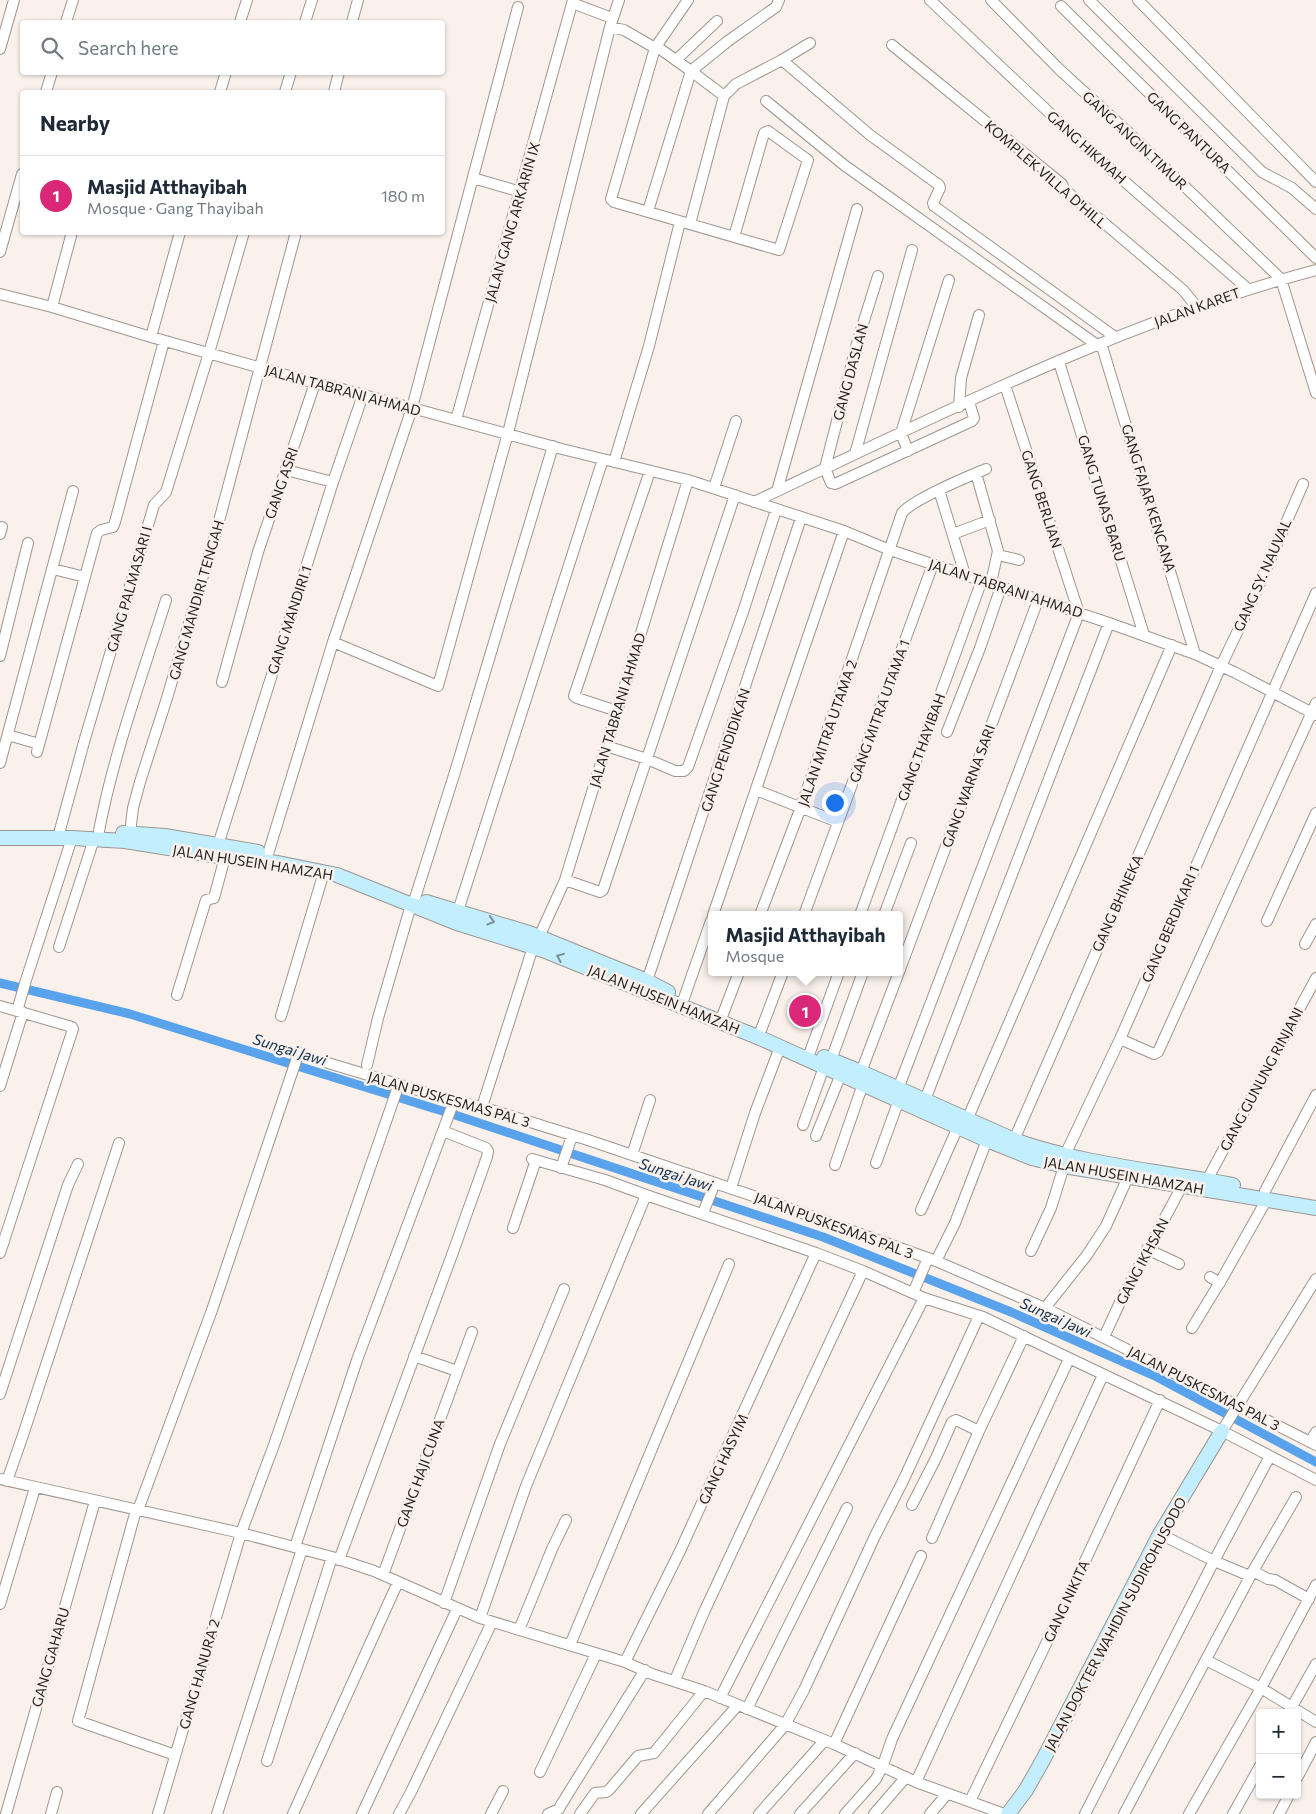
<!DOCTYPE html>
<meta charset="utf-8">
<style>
:root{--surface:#fff;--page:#f6f6f7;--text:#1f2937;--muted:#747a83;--line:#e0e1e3;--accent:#db2777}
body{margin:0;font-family:Commissioner,sans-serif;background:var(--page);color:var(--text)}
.controls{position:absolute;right:15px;bottom:15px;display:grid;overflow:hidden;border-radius:5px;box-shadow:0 1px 4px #0004}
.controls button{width:45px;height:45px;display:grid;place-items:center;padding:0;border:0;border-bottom:1px solid var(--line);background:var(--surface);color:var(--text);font:25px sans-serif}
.you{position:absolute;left:834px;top:802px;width:18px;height:18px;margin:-12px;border:4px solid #fff;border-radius:50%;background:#1a73e8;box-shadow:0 0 0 8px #1a73e833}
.badge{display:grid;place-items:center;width:32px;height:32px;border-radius:50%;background:var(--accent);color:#fff;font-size:16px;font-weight:700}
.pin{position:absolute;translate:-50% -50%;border:2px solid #fff;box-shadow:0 1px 5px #0006}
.popup{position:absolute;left:708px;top:911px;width:195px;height:65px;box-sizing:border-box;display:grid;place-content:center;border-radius:5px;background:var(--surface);filter:drop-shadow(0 1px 4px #0005);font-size:16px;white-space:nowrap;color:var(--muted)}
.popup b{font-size:19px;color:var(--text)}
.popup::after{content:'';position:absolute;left:50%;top:100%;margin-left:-10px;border:10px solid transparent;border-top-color:var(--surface)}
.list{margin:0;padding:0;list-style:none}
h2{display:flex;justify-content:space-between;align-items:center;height:65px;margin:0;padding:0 20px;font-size:21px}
h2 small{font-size:16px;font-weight:400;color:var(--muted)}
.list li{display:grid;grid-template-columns:32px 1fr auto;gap:15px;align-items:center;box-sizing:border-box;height:80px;padding:0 20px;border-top:1px solid var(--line)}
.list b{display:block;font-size:19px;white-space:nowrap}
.list p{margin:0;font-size:16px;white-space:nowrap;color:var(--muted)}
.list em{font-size:16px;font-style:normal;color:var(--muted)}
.icon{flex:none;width:28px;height:28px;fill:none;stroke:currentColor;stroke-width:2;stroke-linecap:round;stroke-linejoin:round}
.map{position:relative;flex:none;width:1316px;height:1814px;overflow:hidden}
.search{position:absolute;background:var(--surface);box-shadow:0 1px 4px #0004;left:20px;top:20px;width:425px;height:55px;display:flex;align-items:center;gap:12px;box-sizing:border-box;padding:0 18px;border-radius:5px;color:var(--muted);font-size:19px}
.panel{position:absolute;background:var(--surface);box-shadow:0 1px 4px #0004;left:20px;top:90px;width:425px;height:145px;border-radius:5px}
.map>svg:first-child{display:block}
</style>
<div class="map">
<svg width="1316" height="1814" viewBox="0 0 1316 1814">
<rect width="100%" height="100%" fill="#faf1ec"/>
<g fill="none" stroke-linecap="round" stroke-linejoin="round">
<!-- canal -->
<path stroke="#58a3eb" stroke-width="9" d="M 0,983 L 130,1014 L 452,1114 L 823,1237 L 1011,1312 L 1157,1377 L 1316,1462"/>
<defs>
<path id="street" d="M 688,0 L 655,48 L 611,199 L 614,202 L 779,250 L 808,160 L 768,131 L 764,133 L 734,237
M 930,0 L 1093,154 L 1248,289
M 991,0 L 1060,70 L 1129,133 L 1281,279 L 1316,393
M 1089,0 L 1262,172 L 1292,188 L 1316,209
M 1138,0 L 1316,182
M 572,3 L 612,18
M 1061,6 L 1316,258
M 66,22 L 73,0
M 240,22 L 247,0
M 305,22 L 312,0
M 352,22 L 358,0
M 610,27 L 624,30 L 655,48
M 892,45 L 1062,184 L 1064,189 L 1183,290 L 1196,306
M 656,46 L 691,71 L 728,41 L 776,7 L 779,0
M 0,49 L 14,0
M 676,60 L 717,21
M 782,60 L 870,135 L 939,185 L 940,188 L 933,203 L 934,206 L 1115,337
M 46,92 L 52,72
M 220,92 L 226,72
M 285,92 L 291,72
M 334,92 L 339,72
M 766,101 L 844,165 L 1097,345
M 473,178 L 521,192
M 648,211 L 691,71 L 724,96
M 690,224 L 724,96 L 736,84 L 782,60 L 810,43
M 0,252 L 22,174
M 878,276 L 857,343 L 825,468 L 831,483 L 835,484 L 972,421 L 974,418 L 969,402
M 0,294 L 52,307 L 151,337 L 315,383 L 335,387 L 562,449 L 688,480 L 844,531 L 890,550 L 1109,623 L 1195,654 L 1236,673 L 1316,715
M 52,307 L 72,232
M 151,337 L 180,232
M 1101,343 L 1195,654
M 1059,362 L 1144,635
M 959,407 L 961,378 L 979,315
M 456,420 L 573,0
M 908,451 L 901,433 L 949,280
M 855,454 L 912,250
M 614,462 L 649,346 L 680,222
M 286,470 L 333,482
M 976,473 L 998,551 L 991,583
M 714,488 L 736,421
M 939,490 L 965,575
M 777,491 L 857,209
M 754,502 C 937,416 1120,322 1316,270
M 0,534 L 2,527
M 953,534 L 990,520
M 998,555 L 1019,560
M 53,569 L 85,577
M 333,642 L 438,686 L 508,433 L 610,27 L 619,0
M 0,656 L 28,543
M 222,682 L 258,552 L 315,383
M 617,711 L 577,698 L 574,696 L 650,471
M 947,732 L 980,648 L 1001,587
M 8,735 L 39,744
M 606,746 L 647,759 L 675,771 L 684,771 L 688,767 L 743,612 L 776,510
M 37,752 L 97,533 L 101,530 L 113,527 L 115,522 L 164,341
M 0,763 L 73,491
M 756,790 L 838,822
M 60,830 L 84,742 L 154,505 L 166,492 L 209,353 L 244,232
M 99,831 C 114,752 142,677 166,600
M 130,833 L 133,808 L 140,782 L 167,698 L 219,521 L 296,232
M 218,845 L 333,482 L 363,395
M 268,854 L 333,642 L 412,408 L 518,7
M 565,880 L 600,892 L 603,890 L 735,495
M 415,898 L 455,772 L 553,446
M 458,911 L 603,459
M 713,915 L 844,531
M 760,915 L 801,807 L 902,513 C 913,499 967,477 986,469
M 804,915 L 933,564
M 860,915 L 982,580
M 884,915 L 911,843
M 1267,921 L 1316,813
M 539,937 L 565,880 L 688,480
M 1305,944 L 1316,924
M 59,947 L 94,839
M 899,972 L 1038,600
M 647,981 L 801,518
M 177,995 L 206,900 L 214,898 L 225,857
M 684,998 L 711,921
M 0,1006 L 72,1027 L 73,1029 L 0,1253
M 17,1011 L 26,980 L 72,838
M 723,1014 L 739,972
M 281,1016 L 324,872
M 761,1030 L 783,972
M 1120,1039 L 1154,1054 L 1158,1052 L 1316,703
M 810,1052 L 839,972
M 831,1060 L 863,972
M 328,1063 L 454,1101 L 482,1107 L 588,1140 L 777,1204 L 936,1261 L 1045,1308 L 1316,1445
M 367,1065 L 378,1018 L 411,905
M 861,1072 L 899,972
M 0,1086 L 23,1012
M 898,1089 L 1079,613 L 1005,385
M 925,1100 L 1109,623
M 482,1107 L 533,947
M 967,1120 L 1172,645
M 803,1125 L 824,1067
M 816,1136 L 843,1069
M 1014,1140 L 1221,666 L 1253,599 L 1303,484
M 632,1155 L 650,1100
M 1065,1155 L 1120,1039 L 1316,593
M 532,1159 L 605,1180 L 646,1195
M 876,1163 L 899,1100
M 835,1165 L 863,1084
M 561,1168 L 572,1136
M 1207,1180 L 1316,978
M 731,1188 L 755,1113 L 780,1047
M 1265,1191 L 1316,1095
M 921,1210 L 958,1127
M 703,1213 L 715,1183
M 513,1228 L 536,1160
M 1147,1249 L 1179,1264
M 1031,1251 L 1051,1208 L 1064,1166
M 936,1261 L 955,1223 L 987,1140
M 1210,1277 L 1220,1283
M 913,1293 L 928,1258
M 1045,1308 L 1087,1255 L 1106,1226 L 1128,1177
M 1192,1328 L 1223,1277 L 1267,1199
M 1104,1337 L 1122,1298 L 1182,1186
M 414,1356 L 457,1371
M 0,1394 L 68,1185 L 78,1164
M 1222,1431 L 1316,1279
M 1310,1442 L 1316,1432
M 0,1479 L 241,1533 L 332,1557 L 374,1571 L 480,1618 L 625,1662 L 652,1674 L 704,1691 L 834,1744 L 916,1782 L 1004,1814
M 7,1481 L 23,1435 L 119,1143
M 912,1505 L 936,1458 L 952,1422 L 956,1420 L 979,1431
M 136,1510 L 78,1721 L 175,1755
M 138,1510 L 212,1310 L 299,1052
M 1160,1534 L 1214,1561 L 1250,1576
M 932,1538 L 979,1431 L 1024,1336
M 295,1547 L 357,1360 L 454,1101
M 339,1560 L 452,1255 L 487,1157 L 488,1151 L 486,1148 L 443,1131
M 1253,1571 L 1268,1579 L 1275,1580 L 1309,1599
M 383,1575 L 472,1332
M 444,1603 L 500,1444 L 564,1289
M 0,1604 L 35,1488
M 480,1618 L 526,1486 L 646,1195 L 816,1253 L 863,1271 L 924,1298 L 983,1317 L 1222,1431 L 1316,1480
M 519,1630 L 552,1549 L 566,1520
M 570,1645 L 729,1264
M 1206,1660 L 1261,1688 L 1316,1722
M 625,1662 L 680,1551 L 816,1253
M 675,1680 L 704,1612 L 863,1271
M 720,1698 L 924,1298
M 747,1709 L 847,1508
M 1289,1712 L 1316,1664
M 834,1744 L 921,1556
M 267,1761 L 332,1557
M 540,1772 L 596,1654
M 1297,1778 L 1316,1742
M 916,1782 L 1103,1375
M 970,1801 L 1058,1619 L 1160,1400
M 6,1814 L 95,1501
M 51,1814 L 57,1792
M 158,1814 L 241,1533 L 274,1445 L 399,1084
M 217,1814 L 302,1549
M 293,1814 L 398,1582
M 362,1814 L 457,1609
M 399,1814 L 411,1792 L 492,1622
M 491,1814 L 503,1791
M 548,1814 L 559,1809 L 561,1805 L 645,1670
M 580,1814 L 595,1793 L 606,1792 L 609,1790 L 638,1756 L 654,1753 L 704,1691
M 641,1814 L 738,1705
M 708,1814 L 785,1725 L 804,1690 L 875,1536 L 903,1481 L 979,1316
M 759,1814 L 825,1740
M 800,1814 L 855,1753
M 845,1814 L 876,1779 L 883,1765 L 892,1739 L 1069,1359
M 874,1814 L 906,1777
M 930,1814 L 947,1794
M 1085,1814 L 1214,1561 L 1270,1456
M 1124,1814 L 1253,1571 L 1296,1497
M 1189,1814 L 1261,1688 L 1316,1585
M 1233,1814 L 1260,1766
M 1279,1814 L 1289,1795"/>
<path id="secondary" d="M 123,833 L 165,836 L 258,852
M 0,838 L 72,838 L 125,841 L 225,857 L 278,863 L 337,875 L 457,923 L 543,950 L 760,1038 L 987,1140 L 1032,1158 L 1064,1166 L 1316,1208
M 426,902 L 529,933 L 647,981 L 668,992
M 824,1057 L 861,1072 L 1014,1140 C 1084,1165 1160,1171 1233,1185
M 1008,1814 L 1026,1790 L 1044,1758 L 1160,1534 L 1222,1431"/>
</defs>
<!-- street casing -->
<use href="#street" stroke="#9e9691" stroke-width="12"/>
<!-- secondary casing -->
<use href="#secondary" stroke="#9e9691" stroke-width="16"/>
<!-- street -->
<use href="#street" stroke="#fff" stroke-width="10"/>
<!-- secondary -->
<use href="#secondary" stroke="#c2eefe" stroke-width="14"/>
</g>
<!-- one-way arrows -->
<defs><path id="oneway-chevron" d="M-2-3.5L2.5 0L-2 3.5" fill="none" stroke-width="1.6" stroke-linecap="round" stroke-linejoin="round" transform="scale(1.25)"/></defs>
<g stroke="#7a9098">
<use href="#oneway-chevron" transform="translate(491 921) rotate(17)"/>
<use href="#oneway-chevron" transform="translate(560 957) rotate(-158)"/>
</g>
<g text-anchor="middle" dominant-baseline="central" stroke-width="5" stroke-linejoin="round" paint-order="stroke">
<!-- street labels -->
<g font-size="14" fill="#211e1c" stroke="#faf1ec">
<text transform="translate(1189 132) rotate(44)">GANG PANTURA</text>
<text transform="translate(1135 140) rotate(43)">GANG ANGIN TIMUR</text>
<text transform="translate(1087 147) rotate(42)">GANG HIKMAH</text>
<text transform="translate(1046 174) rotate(41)">KOMPLEK VILLA D'HILL</text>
<text transform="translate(512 222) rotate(-74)">JALAN GANG ARKARIN IX</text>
<text transform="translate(1197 307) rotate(-20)">JALAN KARET</text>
<text transform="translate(850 372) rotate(-75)">GANG DASLAN</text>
<text transform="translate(343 390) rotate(15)">JALAN TABRANI AHMAD</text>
<text transform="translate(281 483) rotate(-71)">GANG ASRI</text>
<text transform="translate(1102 498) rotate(73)">GANG TUNAS BARU</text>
<text transform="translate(1149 498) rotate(73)">GANG FAJAR KENCANA</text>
<text transform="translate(1042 499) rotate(72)">GANG BERLIAN</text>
<text transform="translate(1262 575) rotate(-66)">GANG SY. NAUVAL</text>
<text transform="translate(1006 588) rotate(18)">JALAN TABRANI AHMAD</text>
<text transform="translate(129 589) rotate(-74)">GANG PALMASARI I</text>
<text transform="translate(196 600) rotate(-74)">GANG MANDIRI TENGAH</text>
<text transform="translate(289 620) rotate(-72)">GANG MANDIRI 1</text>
<text transform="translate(617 710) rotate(-73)">JALAN TABRANI AHMAD</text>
<text transform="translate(879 711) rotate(-70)">GANG MITRA UTAMA 1</text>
<text transform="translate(827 733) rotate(-71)">JALAN MITRA UTAMA 2</text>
<text transform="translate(921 747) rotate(-70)">GANG THAYIBAH</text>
<text transform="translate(725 750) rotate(-72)">GANG PENDIDIKAN</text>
<text transform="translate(968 786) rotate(-70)">GANG WARNA SARI</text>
<text transform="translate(253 862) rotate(9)">JALAN HUSEIN HAMZAH</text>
<text transform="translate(1117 903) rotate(-66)">GANG BHINEKA</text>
<text transform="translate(1170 924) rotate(-67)">GANG BERDIKARI 1</text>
<text transform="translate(664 999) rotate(22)">JALAN HUSEIN HAMZAH</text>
<text transform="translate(1261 1079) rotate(-62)">GANG GUNUNG RINJANI</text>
<text transform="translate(449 1099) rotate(16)">JALAN PUSKESMAS PAL 3</text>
<text transform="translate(1124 1175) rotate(10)">JALAN HUSEIN HAMZAH</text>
<text transform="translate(834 1225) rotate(20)">JALAN PUSKESMAS PAL 3</text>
<text transform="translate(1142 1261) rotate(-62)">GANG IKHSAN</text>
<text transform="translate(1204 1388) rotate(27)">JALAN PUSKESMAS PAL 3</text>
<text transform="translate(723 1459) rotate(-65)">GANG HASYIM</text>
<text transform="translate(420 1473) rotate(-70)">GANG HAJI CUNA</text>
<text transform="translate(1066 1601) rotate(-65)">GANG NIKITA</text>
<text transform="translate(1115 1624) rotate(-62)">JALAN DOKTER WAHIDIN SUDIROHUSODO</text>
<text transform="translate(50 1657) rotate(-74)">GANG GAHARU</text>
<text transform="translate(199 1674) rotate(-74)">GANG HANURA 2</text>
</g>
<!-- water labels -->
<g font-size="15" font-style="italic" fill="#11304d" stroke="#faf1ec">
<text transform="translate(290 1049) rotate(17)">Sungai Jawi</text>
<text transform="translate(676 1174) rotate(18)">Sungai Jawi</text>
<text transform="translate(1056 1317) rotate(24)">Sungai Jawi</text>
</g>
</g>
</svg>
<div class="controls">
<button>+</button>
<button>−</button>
</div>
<div class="you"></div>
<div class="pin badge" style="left:805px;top:1011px">1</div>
<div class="popup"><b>Masjid Atthayibah</b>Mosque</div>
<div class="search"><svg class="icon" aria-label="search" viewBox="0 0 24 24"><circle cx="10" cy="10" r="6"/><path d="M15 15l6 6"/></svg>Search here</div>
<section class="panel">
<h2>Nearby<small></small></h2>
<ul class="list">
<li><span class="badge">1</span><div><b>Masjid Atthayibah</b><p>Mosque · Gang Thayibah</p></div><em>180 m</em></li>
</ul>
</section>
</div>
